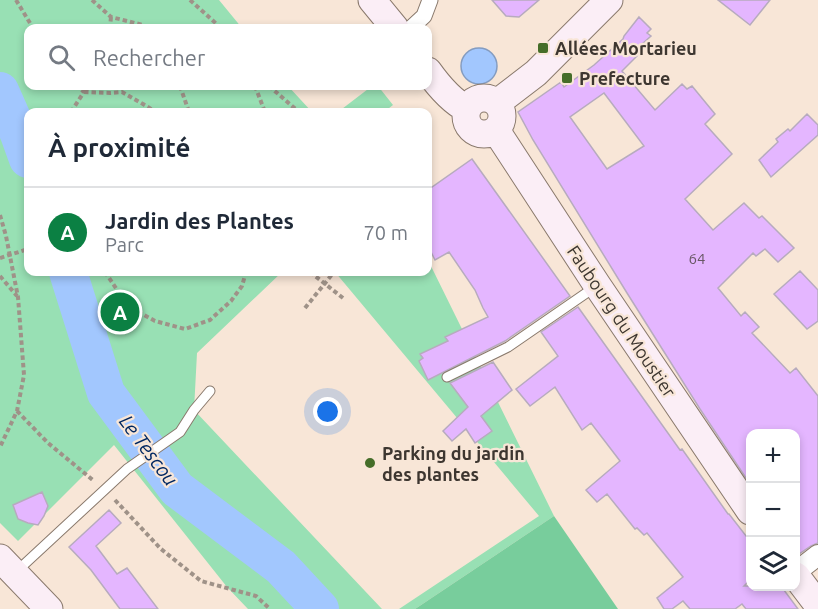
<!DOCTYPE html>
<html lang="fr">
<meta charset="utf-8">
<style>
:root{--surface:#fff;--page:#f6f6f7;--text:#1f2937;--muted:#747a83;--line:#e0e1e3;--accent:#0b8043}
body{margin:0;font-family:Ubuntu,sans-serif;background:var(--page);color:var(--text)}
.controls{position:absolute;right:18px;bottom:18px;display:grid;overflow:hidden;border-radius:12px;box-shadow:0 3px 9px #0003}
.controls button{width:54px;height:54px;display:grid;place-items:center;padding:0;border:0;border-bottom:2px solid var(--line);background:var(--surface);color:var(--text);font:30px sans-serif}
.you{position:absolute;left:328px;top:412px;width:21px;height:21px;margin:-15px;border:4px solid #fff;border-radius:50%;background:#1a73e8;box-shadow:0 0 0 9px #1a73e833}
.badge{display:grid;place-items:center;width:39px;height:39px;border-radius:50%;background:var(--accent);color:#fff;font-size:20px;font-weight:700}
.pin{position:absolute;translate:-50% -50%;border:3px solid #fff;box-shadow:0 2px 6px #0006}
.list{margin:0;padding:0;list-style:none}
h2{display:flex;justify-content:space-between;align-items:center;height:78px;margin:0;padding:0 24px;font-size:26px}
h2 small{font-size:20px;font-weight:400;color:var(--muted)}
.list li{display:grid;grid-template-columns:39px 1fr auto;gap:18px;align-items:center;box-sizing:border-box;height:90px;padding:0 24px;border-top:2px solid var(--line)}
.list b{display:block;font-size:22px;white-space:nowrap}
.list p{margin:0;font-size:20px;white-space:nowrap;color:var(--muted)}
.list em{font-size:20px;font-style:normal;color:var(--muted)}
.icon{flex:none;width:33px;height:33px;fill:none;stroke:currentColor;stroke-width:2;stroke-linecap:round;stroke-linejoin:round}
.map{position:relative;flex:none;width:818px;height:609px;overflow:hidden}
.search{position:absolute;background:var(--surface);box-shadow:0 3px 9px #0003;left:24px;top:24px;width:408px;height:66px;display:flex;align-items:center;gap:15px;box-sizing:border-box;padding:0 21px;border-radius:12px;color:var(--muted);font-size:22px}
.panel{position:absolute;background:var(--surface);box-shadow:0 3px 9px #0003;left:24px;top:108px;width:408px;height:168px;border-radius:12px}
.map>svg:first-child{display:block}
</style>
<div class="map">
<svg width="818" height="609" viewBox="0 0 818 609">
<rect width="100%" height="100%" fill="#f8e6d7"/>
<!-- green -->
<path fill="#98e0b4" d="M 0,0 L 219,0 L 242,28 L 28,28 L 28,86 L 288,86 L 312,112 L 28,112 L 28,272 L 282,272 L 197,353 L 194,410 L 382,609 L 248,609 L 227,587 L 114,445 L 18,541 L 0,523 Z
M 372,86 L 378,86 L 393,105 L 384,112 L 338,112 Z
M 428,260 L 554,516 L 415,609 L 399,609 L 539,516 L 335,272 L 428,272 Z"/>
<!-- forest -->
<path fill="#78cd9c" d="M 554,516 L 618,609 L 415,609 Z"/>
<!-- water -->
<path fill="#a2c7fe" stroke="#849cc0" stroke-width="1.5" d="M461 66a18 18 0 1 1 36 0a18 18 0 1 1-36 0Z"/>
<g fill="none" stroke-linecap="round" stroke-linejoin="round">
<!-- river -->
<path stroke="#a2c7fe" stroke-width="38" d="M 0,91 L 19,134 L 28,159
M 68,272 L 106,393 L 177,489 L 281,567 L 320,609"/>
</g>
<!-- building -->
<path fill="#e4b6ff" stroke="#b7abbe" stroke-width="1.5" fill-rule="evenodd" d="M 492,0 L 539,0 L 519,17 L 506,16 Z
M 718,0 L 770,0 L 750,25 Z
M 639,17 L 651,29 L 647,33 L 651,36 L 642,44 L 645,48 L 622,71 L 655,110 L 682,84 L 687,89 L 692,86 L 715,114 L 705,124 L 732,154 L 685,199 L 713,230 L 744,203 L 759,218 L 762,216 L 794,248 L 778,262 L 765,249 L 756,256 L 753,253 L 718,288 L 741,316 L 745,312 L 759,327 L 752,333 L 790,373 L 796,368 L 818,396 L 818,543 L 811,546 L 799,554 L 795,549 L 795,434 L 750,434 L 750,484 L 700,409 L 627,293 L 533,140 L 518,112 L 561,82 L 564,87 L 594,65 L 623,39 L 624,36 ZM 604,93 L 644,146 L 607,169 L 570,117 Z
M 807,114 L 818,125 L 818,135 L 771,177 L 759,160 L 778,142 L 776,139 L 788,129 L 790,131 Z
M 472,159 L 570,296 L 505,341 L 428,380 L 419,361 L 423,358 L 420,354 L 448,341 L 445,337 L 488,317 L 483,308 L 475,290 L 449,252 L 435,260 L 428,246 L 428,190 Z
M 800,271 L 818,290 L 818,321 L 807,329 L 774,294 Z
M 578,307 L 680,450 L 682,449 L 728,514 L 729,514 L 750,541 L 750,580 L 744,586 L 781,586 L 798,609 L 746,609 L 742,604 L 735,609 L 690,609 L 683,601 L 672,609 L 664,609 L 657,598 L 683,577 L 647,533 L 644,535 L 637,528 L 635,529 L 607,494 L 597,502 L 586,490 L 620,461 L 591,423 L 582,430 L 555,387 L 530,406 L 516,389 L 558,356 L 541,332 Z
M 493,362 L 512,390 L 481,416 L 492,431 L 475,443 L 466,429 L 452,441 L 443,431 L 468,407 L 450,383 Z
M 42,492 L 48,506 L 44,516 L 38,525 L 28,523 L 18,519 L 13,505 Z
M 109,510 L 121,523 L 96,546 L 117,574 L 127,568 L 158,609 L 120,609 L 91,570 L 69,547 Z"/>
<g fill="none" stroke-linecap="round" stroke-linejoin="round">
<defs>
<path id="service" d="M 447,377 L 508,347 L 595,287
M 17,571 L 127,469 L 180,432 L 194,410 L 210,391"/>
<path id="pedestrian" d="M 411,28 L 424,16 L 430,0"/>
<path id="minor" d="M 796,572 L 818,555"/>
<path id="secondary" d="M 372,0 L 395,28
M 428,71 C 438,85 451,101 467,109
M466 116a18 18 0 1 1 36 0a18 18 0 1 1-36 0Z
M 497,103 L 536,73 L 609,0
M 497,129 L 501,138 L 597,285 L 750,511
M 0,558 L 49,609
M 796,576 L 818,605"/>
</defs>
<!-- service casing -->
<use href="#service" stroke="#89796c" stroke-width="11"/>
<!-- pedestrian casing -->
<use href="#pedestrian" stroke="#89796c" stroke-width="17"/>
<!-- minor casing -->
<use href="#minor" stroke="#89796c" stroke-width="22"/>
<!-- secondary casing -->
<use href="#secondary" stroke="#89796c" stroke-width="29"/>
<!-- path -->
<path stroke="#9f9288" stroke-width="4" stroke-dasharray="4.5 3" stroke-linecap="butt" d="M 16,0 L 33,28
M 92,0 L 111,17 L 143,25 L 146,28
M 190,0 L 221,28
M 111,17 L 110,27 L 112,28
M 180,86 L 189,112
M 255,86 L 265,112
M 269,86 L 299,112
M 84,91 L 92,86
M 84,92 L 110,93 L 122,92 L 143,104 L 156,112
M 71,112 L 84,92 L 77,86
M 0,215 L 6,236 L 18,297 L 24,375 L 17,411 L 0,447
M 105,272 L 128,306 L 155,321 L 185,329 L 210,320 L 231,301 L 242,286 L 246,272
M 310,272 L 343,298
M 0,276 L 17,296
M 305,308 L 334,272
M 17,411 L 48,443 L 94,481
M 115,500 L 161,549 L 201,581 L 256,596 L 270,609"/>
<!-- service -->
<use href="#service" stroke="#fff" stroke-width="9"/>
<!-- pedestrian -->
<use href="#pedestrian" stroke="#fff" stroke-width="15"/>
<!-- minor -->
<use href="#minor" stroke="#fff" stroke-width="20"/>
<!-- secondary -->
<use href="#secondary" stroke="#fbeef6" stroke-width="27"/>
<!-- path-bridge -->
<path stroke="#9f9288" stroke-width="4" stroke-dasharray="4.5 3" stroke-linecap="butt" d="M 0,258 L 28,249"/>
</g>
<!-- markers -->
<g fill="#456d28" stroke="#f8e6d7" stroke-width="2">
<rect x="537" y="42" width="12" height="12" rx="3"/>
<rect x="561" y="72" width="12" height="12" rx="3"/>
<circle cx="370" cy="463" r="6"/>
</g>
<g text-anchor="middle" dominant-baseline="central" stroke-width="4.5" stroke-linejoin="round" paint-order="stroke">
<!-- number labels -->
<g font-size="15" fill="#675664">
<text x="697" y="258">64</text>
</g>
<!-- poi labels -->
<g font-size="18" font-weight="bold" fill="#3d3630" stroke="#f8e6d7" text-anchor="start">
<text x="555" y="48">Allées Mortarieu</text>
<text x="579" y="78">Prefecture</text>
<text x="382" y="453">Parking du jardin<tspan x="382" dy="21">des plantes</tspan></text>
</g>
<!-- street labels -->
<g font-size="18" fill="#3d3630" stroke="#f8e6d7">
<text transform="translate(622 321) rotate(56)">Faubourg du Moustier</text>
</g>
<!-- water labels -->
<g font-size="20" font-style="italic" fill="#002761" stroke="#f8e6d7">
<text transform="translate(149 450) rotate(53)">Le Tescou</text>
</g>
</g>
</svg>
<div class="controls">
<button>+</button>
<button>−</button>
<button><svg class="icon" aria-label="layers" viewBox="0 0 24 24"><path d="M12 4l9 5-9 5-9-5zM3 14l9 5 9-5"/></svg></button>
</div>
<div class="you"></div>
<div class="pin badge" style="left:120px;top:312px">A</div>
<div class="search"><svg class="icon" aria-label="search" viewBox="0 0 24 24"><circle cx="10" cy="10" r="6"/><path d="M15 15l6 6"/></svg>Rechercher</div>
<section class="panel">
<h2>À proximité<small></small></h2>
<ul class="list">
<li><span class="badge">A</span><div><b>Jardin des Plantes</b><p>Parc</p></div><em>70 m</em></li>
</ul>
</section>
</div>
